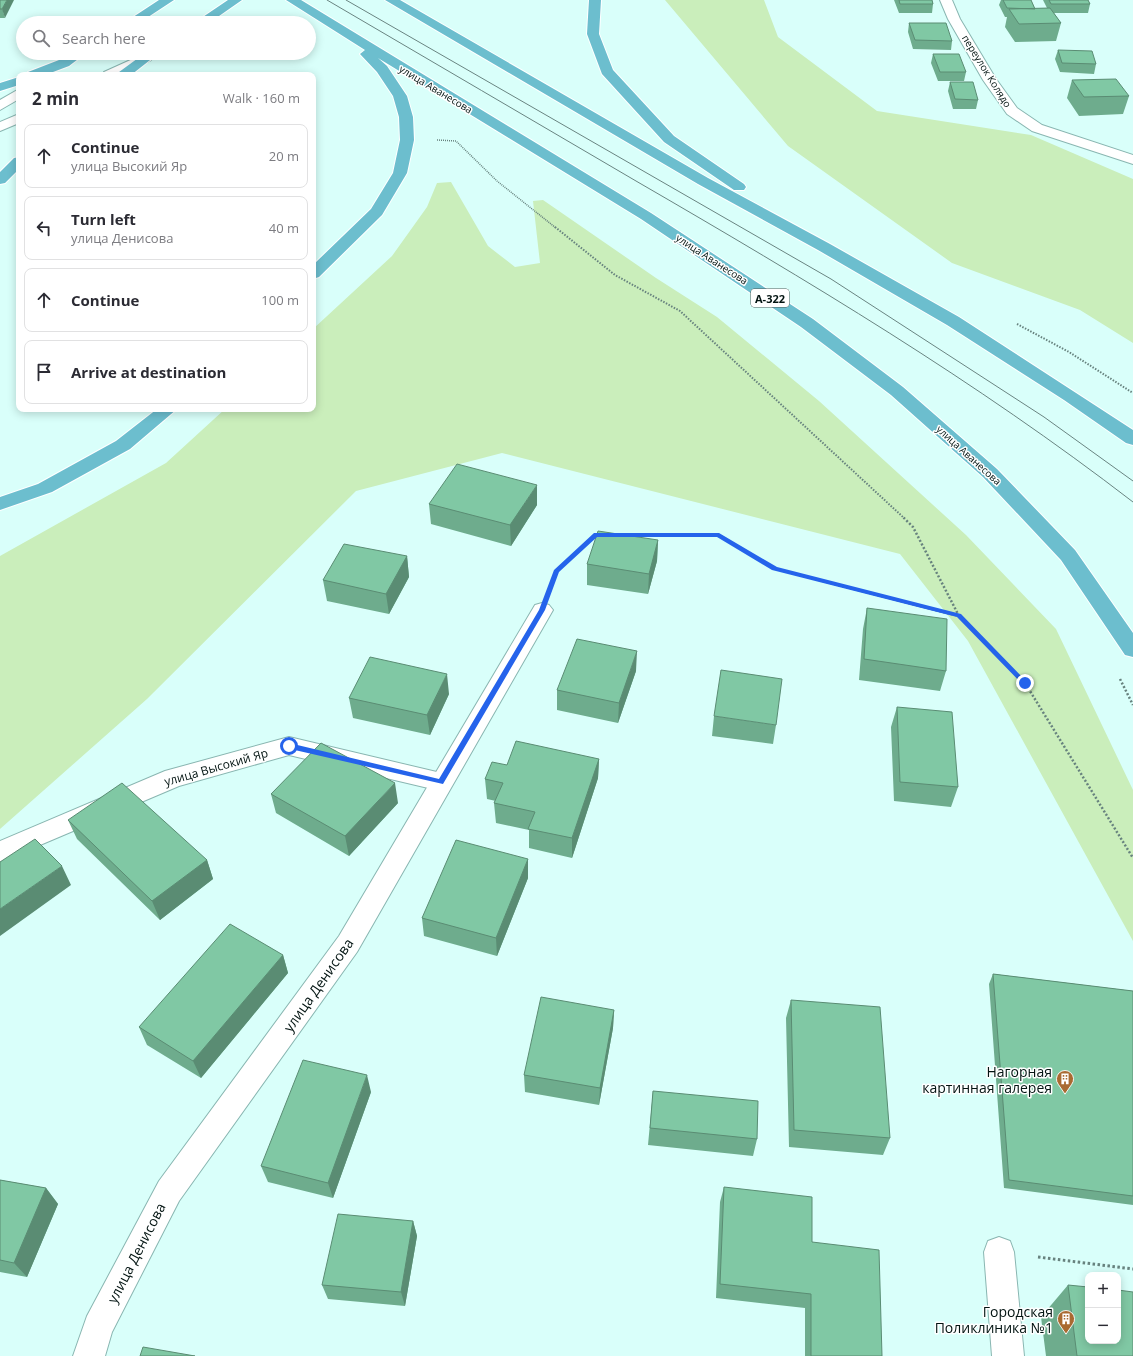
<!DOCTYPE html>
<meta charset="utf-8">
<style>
:root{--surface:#fff;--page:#f7f7f7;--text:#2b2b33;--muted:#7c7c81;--line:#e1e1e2}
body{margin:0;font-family:"Open Sans",sans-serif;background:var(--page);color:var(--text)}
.controls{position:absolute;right:12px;bottom:12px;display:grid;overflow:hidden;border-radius:8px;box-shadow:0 2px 10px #0003}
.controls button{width:36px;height:36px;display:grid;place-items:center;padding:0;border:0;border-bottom:1px solid var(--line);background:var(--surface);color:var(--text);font:20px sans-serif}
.stop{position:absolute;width:12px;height:12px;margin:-9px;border:3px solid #2563eb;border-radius:50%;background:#fff}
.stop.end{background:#2563eb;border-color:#fff;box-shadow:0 1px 4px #0008}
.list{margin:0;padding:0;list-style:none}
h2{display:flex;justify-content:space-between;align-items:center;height:52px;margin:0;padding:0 16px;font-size:17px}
h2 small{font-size:13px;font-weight:400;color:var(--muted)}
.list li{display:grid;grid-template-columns:26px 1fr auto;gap:12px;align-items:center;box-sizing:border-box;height:64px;margin:0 8px 8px;padding:0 8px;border:1px solid var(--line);border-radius:8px}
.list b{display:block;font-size:15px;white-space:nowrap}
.list p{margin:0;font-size:13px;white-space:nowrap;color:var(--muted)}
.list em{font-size:13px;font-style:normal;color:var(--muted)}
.icon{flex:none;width:22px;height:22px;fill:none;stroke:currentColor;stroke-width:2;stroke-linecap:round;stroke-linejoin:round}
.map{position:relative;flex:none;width:1133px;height:1356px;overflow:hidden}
.search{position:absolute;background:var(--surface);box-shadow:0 2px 10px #0003;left:16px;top:16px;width:300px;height:44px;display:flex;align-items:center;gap:10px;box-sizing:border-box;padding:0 14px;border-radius:22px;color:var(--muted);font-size:15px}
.panel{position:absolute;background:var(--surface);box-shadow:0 2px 10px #0003;left:16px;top:72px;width:300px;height:340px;border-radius:8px}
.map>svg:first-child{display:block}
</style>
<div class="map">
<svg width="1133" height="1356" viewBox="0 0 1133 1356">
<rect width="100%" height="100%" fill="#d9fffa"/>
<!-- green -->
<path fill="#caeebb" d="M 665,0 L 764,0 L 778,37 L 877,111 L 1031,135 L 1133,179 L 1133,343 L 1080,310 L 952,263 L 788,146 Z
M 451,182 L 488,246 L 515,267 L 540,263 L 533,201 L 543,200 L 656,278 L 717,317 L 819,401 L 966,535 L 1056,629 L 1133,790 L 1133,941 L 968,641 L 900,554 L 502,453 L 356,491 L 147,699 L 0,829 L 0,556 L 166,463 L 225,409 L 313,409 L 313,329 L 392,256 L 427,207 L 437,183 Z"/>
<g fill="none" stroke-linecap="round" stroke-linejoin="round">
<defs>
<path id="service" d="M 289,737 L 441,773 L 449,775 L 453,782 L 449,789 L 441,791 L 289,755 L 179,786 L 0,862 L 0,841 L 165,771 Z
M 999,1237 L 1010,1241 L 1014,1252 L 1024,1356 L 992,1356 L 984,1252 L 988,1241 Z"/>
<path id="minor" d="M 940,0 L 952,0 L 960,19 L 996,79 L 1017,108 L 1042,125 L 1133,155 L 1133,164 L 1032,131 L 1007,114 L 983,80 L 948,19 Z
M 542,603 L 549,605 L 553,610 L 357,952 L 179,1201 L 112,1332 L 105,1356 L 73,1356 L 87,1316 L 159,1181 L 339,936 L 535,605 Z"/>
<path id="secondary" d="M 146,53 L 152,57 L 151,60 L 119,75 L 102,75 L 104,72 Z
M 19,89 L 19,99 L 0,110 L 0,100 Z
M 19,114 L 19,123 L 0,131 L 0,122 Z"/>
<path id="trunk" d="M 159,0 L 174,0 L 139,23 L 124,23 Z
M 228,0 L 242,0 L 209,23 L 194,23 Z
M 286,0 L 301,0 L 651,213 L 813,319 L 903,387 L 997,469 L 1075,550 L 1133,633 L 1133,657 L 1125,655 L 1061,560 L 983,477 L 891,395 L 801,327 L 641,219 L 378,58 L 387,66 L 407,96 L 413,117 L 414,140 L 407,173 L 382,215 L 319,277 L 313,279 L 313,265 L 371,209 L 393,173 L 400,140 L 399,117 L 393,96 L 377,72 L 360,54 L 365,50 Z
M 385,0 L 400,0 L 708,178 L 830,244 L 959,317 L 1133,430 L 1133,445 L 1126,443 L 1064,400 L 947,325 L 818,250 L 698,184 Z
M 589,0 L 601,0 L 599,34 L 613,70 L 674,136 L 744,184 L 746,187 L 744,190 L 734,190 L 664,142 L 602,74 L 587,34 Z
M 71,53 L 86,53 L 69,66 L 45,75 L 26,75 L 28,72 L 59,60 Z
M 145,53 L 159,53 L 131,75 L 115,75 Z
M 19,77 L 19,85 L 0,91 L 0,83 Z
M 19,157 L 19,169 L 5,183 L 0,184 L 0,172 L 14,158 Z
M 157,409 L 177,409 L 130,449 L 52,492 L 0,510 L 0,497 L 38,484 L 116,441 Z"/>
</defs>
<!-- service casing -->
<use href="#service" stroke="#89b6b1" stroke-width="2"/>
<!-- minor casing -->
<use href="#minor" stroke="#89b6b1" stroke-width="2"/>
<!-- secondary casing -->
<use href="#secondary" stroke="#89b6b1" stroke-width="2"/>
<!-- trunk casing -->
<use href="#trunk" stroke="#fff" stroke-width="2"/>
<!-- path-far3 -->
<path stroke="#67827e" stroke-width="1.5" stroke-dasharray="1 1" stroke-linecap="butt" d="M 437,140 L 456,141 L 497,181 L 556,228"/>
<!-- path-far2 -->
<path stroke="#67827e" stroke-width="2" stroke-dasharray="1.5 1.5" stroke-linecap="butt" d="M 555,227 L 615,275 L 680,311 L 904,518
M 1017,324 L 1069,352 L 1133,393"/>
<!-- path-far1 -->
<path stroke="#67827e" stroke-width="2.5" stroke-dasharray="2 2" stroke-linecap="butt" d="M 618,535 L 719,535 L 775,569 L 959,616 L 913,527 L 903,517
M 553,580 L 556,571 L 596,535 L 599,535
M 959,616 L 1025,683 L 1133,858
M 1120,679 L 1133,705"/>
<!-- path -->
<path stroke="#67827e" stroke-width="3" stroke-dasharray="2.5 2.5" stroke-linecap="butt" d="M 1038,1257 L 1133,1269"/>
<!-- service -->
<use href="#service" fill="#fff" fill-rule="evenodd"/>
<!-- minor -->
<use href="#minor" fill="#fff" fill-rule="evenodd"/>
<!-- secondary -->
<use href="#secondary" fill="#fff" fill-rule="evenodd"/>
<!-- trunk -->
<use href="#trunk" fill="#6cbece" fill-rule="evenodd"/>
<!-- tram -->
<path stroke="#698481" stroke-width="1" d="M 327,0 C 430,60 533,121 636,181 C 807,280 976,381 1133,502
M 346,0 L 831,279 L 1044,417 L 1133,481"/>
</g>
<!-- wall -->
<path fill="#6eac8d" d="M 0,0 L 5,18 L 0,18 Z
M 894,0 L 932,0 L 933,4 L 932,13 L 899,13 Z
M 1001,0 L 1031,0 L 1035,9 L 1047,8 L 1043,0 L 1088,0 L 1090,4 L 1088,13 L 1054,13 L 1061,23 L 1056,41 L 1015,42 L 1005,27 L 1007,17 L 1005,17 L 999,5 Z
M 909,23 L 952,41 L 951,50 L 913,49 L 908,32 Z
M 1058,50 L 1096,64 L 1094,74 L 1060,72 L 1055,59 Z
M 933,54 L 966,72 L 964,81 L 938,81 L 931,63 Z
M 1072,80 L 1129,96 L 1123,114 L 1079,116 L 1067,98 Z
M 950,82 L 978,100 L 976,109 L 953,109 L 948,91 Z
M 429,504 L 537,505 L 511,546 L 431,524 Z
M 658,540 L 657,561 L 648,594 L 587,585 L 587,564 Z
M 407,556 L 409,577 L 389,614 L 327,601 L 323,580 Z
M 867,608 L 946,671 L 940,691 L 859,680 L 863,629 Z
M 636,671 L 618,723 L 557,710 L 557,690 Z
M 449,694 L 430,735 L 353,718 L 349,698 Z
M 897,707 L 958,787 L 951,807 L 894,801 L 891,727 Z
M 714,716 L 776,725 L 773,744 L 712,736 Z
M 599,759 L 598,778 L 572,858 L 529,848 L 529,830 L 496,823 L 494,803 L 496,801 L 487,799 L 485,779 L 507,765 Z
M 271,794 L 398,803 L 349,856 L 276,813 Z
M 68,820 L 207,860 L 213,879 L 160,920 L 77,839 Z
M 528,859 L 528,878 L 497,956 L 424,936 L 422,918 Z
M 283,955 L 288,973 L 201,1078 L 147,1045 L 139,1027 Z
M 993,974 L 1133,991 L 1133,1205 L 1004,1188 L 989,984 Z
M 791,1000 L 890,1138 L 883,1155 L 789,1147 L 786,1018 Z
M 614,1010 L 613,1028 L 599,1105 L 525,1092 L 524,1075 Z
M 653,1091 L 757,1139 L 753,1156 L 648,1145 Z
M 371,1092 L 333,1198 L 268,1182 L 261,1166 Z
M 0,1180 L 46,1188 L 58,1204 L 27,1277 L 0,1272 Z
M 724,1187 L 812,1242 L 882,1356 L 805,1356 L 805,1308 L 716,1298 L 720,1202 Z
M 413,1221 L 417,1236 L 405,1306 L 328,1299 L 322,1285 Z
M 1068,1285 L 1133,1356 L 1046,1356 L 1041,1317 Z"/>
<!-- shaded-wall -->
<path fill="#5a8c73" d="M 7,0 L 14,0 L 5,18 L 2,9 Z
M 537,485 L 537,505 L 511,546 L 510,525 Z
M 658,540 L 657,561 L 648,594 L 649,574 Z
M 407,556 L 409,577 L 389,614 L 386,594 Z
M 637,651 L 636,671 L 618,723 L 619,703 Z
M 447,674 L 449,694 L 430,735 L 427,715 Z
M 599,759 L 598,778 L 572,858 L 572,838 Z
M 395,783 L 398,803 L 349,856 L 345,836 Z
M 528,859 L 528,878 L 497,956 L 496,938 Z
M 207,860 L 213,879 L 160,920 L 152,901 Z
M 62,866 L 71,885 L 0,936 L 0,909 Z
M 283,955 L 288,973 L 201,1078 L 193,1061 Z
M 614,1010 L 613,1028 L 599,1105 L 600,1088 Z
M 367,1075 L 371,1092 L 333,1198 L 328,1183 Z
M 46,1188 L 58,1204 L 27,1277 L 14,1263 Z
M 413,1221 L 417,1236 L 405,1306 L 401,1292 Z"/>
<!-- building -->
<path fill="#80c8a4" stroke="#5a8c73" d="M 0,0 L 7,0 L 2,9 L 0,9 Z
M 899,0 L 932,0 L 933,4 L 900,4 Z
M 1003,0 L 1031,0 L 1035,9 L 1007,8 Z
M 1049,0 L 1088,0 L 1090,4 L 1051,4 Z
M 1050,8 L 1061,23 L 1019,24 L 1009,9 Z
M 909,23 L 946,23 L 952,41 L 915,40 Z
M 1058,50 L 1092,51 L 1096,64 L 1062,63 Z
M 933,54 L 959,54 L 966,72 L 940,72 Z
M 1116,79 L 1129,96 L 1084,97 L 1072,80 Z
M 950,82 L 973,82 L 978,100 L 955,99 Z
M 457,464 L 537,485 L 510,525 L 429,504 Z
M 598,531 L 658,540 L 649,574 L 587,564 Z
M 344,544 L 407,556 L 386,594 L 323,580 Z
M 867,608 L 947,619 L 946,671 L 864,659 Z
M 577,639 L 637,651 L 619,703 L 557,690 Z
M 370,657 L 447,674 L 427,715 L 349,698 Z
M 721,670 L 782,679 L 776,725 L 714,716 Z
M 897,707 L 952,712 L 958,787 L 900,782 Z
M 516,741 L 599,759 L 572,838 L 528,829 L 535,812 L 494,803 L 503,783 L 485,779 L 492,762 L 507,765 Z
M 321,743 L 395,783 L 345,836 L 271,794 Z
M 122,783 L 207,860 L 152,901 L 68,820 Z
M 35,839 L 62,866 L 0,909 L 0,862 Z
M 456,840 L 528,859 L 496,938 L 422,918 Z
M 230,924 L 283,955 L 193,1061 L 139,1027 Z
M 993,974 L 1133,991 L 1133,1196 L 1009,1180 Z
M 541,997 L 614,1010 L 600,1088 L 524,1075 Z
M 791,1000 L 880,1007 L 890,1138 L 794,1130 Z
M 303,1060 L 367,1075 L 328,1183 L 261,1166 Z
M 653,1091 L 758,1101 L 757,1139 L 650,1128 Z
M 0,1180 L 46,1188 L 14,1263 L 0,1260 Z
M 724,1187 L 812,1197 L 812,1242 L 879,1250 L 882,1356 L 811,1356 L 811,1294 L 720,1284 Z
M 338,1214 L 413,1221 L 401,1292 L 322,1285 Z
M 1068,1285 L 1088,1287 L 1088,1341 L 1118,1341 L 1118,1290 L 1133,1292 L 1133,1356 L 1077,1356 Z
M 143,1347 L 195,1356 L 140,1356 Z"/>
<!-- route -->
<path fill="#2563eb" d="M 594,533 L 719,533 L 777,567 L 961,614 L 1028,683 L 1023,685 L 957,617 L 772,570 L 717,537 L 597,537 L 559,572 L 545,610 L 443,784 L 286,748 L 286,744 L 289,743 L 439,779 L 539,610 L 554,570 Z"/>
<!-- icons -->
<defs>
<symbol id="building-pin" viewBox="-11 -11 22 30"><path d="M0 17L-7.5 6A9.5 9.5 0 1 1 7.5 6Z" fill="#a96a31" stroke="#fff"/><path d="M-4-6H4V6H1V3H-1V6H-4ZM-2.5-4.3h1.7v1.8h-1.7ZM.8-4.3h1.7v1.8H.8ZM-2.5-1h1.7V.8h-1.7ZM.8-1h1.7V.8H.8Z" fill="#fff"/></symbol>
</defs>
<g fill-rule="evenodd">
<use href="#building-pin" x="1055" y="1069" width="20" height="27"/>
<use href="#building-pin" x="1056" y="1309" width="20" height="27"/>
</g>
<g text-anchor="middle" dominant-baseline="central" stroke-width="3" stroke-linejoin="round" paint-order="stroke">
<!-- far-street labels -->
<g font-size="10" fill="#031412" stroke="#fff">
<text transform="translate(987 71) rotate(58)">переулок Колядо</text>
<text transform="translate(436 89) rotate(31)">улица Аванесова</text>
<text transform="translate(712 259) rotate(33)">улица Аванесова</text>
<text transform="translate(969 455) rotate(42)">улица Аванесова</text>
</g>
<!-- shield labels -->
<rect fill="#fff" stroke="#4f5a59" stroke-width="1" x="751" y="289" width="38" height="18" rx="3"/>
<g font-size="11" font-weight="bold" fill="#031412">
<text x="770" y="298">А-322</text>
</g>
<!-- street labels -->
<g font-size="12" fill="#031412" stroke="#fff">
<text transform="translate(216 767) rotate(-16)">улица Высокий Яр</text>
</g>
<!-- near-street labels -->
<g font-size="14" fill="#031412" stroke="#fff">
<text transform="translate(318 985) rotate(-55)">улица Денисова</text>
<text transform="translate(136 1253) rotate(-63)">улица Денисова</text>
</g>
<!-- near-poi labels -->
<g font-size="14" fill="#031412" stroke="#fff" text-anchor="end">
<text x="1052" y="1071">Нагорная<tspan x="1052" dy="16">картинная галерея</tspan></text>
<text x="1053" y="1311">Городская<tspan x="1053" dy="16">Поликлиника №1</tspan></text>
</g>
</g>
</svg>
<div class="controls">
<button>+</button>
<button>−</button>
</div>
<div class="stop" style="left:289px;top:746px"></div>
<div class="stop end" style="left:1025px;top:683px"></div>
<div class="search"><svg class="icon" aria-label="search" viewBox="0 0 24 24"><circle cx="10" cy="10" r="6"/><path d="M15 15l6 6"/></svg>Search here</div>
<section class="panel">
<h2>2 min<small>Walk · 160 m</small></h2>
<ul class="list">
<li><svg class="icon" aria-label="ahead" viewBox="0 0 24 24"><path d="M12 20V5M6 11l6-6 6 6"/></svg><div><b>Continue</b><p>улица Высокий Яр</p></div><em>20 m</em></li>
<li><svg class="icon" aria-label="left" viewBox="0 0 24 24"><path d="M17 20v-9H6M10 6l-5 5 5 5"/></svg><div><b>Turn left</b><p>улица Денисова</p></div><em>40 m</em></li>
<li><svg class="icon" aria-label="ahead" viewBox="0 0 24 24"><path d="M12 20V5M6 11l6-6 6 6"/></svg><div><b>Continue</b></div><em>100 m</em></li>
<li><svg class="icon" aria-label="arrive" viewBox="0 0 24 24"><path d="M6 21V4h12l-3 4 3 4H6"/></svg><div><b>Arrive at destination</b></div></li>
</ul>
</section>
</div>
